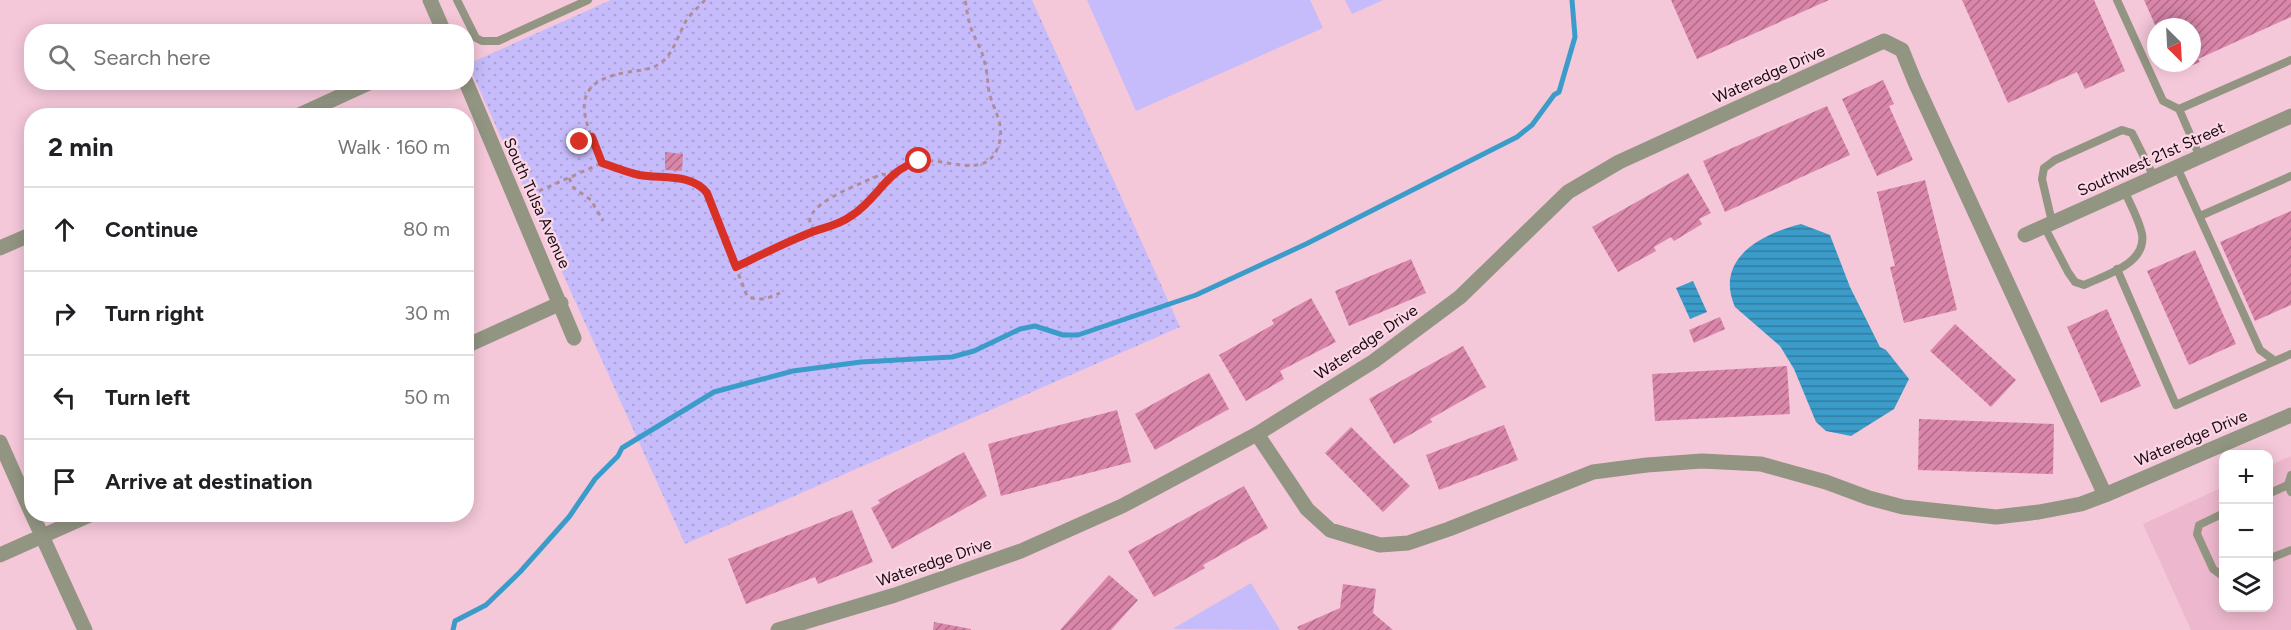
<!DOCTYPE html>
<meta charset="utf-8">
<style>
:root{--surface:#fff;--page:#f6f6f6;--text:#202124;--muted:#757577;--line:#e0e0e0}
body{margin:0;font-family:Figtree,sans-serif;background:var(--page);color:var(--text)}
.controls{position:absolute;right:18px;bottom:18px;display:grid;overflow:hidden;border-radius:12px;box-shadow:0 3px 15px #0003}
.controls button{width:54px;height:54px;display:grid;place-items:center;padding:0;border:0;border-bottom:2px solid var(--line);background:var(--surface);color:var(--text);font:30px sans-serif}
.compass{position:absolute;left:2147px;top:18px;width:54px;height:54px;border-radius:50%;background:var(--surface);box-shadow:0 3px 15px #0003;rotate:156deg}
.stop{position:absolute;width:18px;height:18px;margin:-14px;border:4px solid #d93025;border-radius:50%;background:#fff}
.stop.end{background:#d93025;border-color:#fff;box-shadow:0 2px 6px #0008}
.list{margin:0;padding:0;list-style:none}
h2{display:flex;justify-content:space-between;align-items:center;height:78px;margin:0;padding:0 24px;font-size:26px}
h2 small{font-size:20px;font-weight:400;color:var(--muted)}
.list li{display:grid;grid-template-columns:39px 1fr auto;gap:18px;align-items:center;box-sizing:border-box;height:84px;padding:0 24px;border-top:2px solid var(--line)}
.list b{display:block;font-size:22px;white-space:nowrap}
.list em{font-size:20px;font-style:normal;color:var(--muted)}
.icon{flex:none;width:33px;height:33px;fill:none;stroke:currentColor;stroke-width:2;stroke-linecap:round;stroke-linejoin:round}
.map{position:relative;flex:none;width:2291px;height:630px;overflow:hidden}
.search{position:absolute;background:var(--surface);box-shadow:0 3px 15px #0003;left:24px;top:24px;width:450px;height:66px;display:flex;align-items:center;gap:15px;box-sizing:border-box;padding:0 21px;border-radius:24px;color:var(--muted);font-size:22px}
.panel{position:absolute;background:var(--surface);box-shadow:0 3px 15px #0003;left:24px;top:108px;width:450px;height:414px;border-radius:24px}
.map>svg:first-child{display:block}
</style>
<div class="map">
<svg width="2291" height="630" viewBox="0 0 2291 630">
<defs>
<pattern id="park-dots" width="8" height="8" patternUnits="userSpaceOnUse" patternTransform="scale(1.5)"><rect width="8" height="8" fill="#c7bcfb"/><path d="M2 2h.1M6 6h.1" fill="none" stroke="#aaa0d6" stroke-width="1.8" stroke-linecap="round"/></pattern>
<pattern id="water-rules" width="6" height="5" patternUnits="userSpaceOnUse" patternTransform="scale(1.5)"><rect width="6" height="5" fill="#3b9cc9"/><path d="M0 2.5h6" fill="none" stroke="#317da2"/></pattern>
<pattern id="building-hatch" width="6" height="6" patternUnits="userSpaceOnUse" patternTransform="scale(1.5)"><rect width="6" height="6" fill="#d986aa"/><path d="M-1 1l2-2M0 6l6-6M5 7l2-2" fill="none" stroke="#af6c89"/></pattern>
</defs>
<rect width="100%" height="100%" fill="#f4c7d9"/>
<!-- built -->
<path fill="#edb8cd" d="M 2291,456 L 2291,630 L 2191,630 L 2143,524 L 2223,487 L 2224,608 L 2268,608 L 2269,466 Z"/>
<!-- grass -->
<path fill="#c7bcfb" d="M 1087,0 L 1310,0 L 1323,28 L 1136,111 Z
M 1345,0 L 1383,0 L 1352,14 Z
M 1251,583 L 1280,630 L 1174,629 L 1174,628 Z"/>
<!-- park -->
<path fill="url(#park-dots)" d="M 611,0 L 1032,0 L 1180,327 L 685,544 L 468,64 Z"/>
<!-- water -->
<path fill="url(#water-rules)" d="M 1801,224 L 1830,235 L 1850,287 L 1880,347 L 1886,350 L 1909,379 L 1894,409 L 1851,436 L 1826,431 L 1816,422 L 1794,369 L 1780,346 L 1735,307 C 1714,259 1761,234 1801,224 Z
M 1693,281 L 1707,312 L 1690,319 L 1676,288 Z"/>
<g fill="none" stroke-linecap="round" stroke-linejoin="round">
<!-- stream -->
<path stroke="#3b9cc9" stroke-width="5" d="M 453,630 L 455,621 L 486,605 L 520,572 L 569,517 L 595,479 L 618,456 L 622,448 L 714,392 L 793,371 L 861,362 L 952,357 L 974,351 L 1020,329 L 1035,326 L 1063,335 L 1078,335 L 1196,295 L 1306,244 L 1517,137 L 1532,125 L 1554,95 L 1559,92 L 1575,37 L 1572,0"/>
</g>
<!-- building -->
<path fill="url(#building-hatch)" d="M 1671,0 L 1829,0 L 1697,59 Z
M 1962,0 L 2094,0 L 2125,71 L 2085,89 L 2077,72 L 2008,103 Z
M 2144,0 L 2291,0 L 2291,17 L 2198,59 L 2200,62 L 2176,72 L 2172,63 L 2192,63 L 2192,27 L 2156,27 Z
M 1883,80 L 1894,104 L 1889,106 L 1913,160 L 1877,176 L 1842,99 Z
M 1827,106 L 1850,155 L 1725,212 L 1703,161 Z
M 665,152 L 683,154 L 682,171 L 665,170 Z
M 1688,173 L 1711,213 L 1699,219 L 1702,224 L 1674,241 L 1671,237 L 1654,247 L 1656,251 L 1618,272 L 1592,227 Z
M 1925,180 L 1957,310 L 1904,323 L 1890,267 L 1895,266 L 1877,192 Z
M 2291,211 L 2291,305 L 2255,321 L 2220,242 Z
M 2195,250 L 2236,344 L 2189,365 L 2147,271 Z
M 1411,259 L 1426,293 L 1349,326 L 1335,291 Z
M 1311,298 L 1336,342 L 1280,371 L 1284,379 L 1246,401 L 1219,355 L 1274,324 L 1272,320 Z
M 2107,309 L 2141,386 L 2101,403 L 2067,327 Z
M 1720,317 L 1725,329 L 1694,343 L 1689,330 Z
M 1955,324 L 2016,380 L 1991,407 L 1930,351 Z
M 1463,346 L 1486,387 L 1430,419 L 1432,422 L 1394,444 L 1369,399 Z
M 1787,366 L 1790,414 L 1655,421 L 1652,374 Z
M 1209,373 L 1229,409 L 1155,450 L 1135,414 Z
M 1117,410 L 1131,462 L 1001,496 L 988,444 Z
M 1919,419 L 2054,424 L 2053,474 L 1918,470 Z
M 1504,425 L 1518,460 L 1439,490 L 1426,455 Z
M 1351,427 L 1410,486 L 1383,512 L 1325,453 Z
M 964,452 L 987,496 L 892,549 L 871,508 L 880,503 L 878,500 Z
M 1244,486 L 1268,528 L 1203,565 L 1205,568 L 1154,597 L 1128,551 Z
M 852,510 L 873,562 L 818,584 L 815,577 L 746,604 L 728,559 Z
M 1109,575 L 1138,600 L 1111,630 L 1060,630 Z
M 1343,584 L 1376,589 L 1373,613 L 1393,630 L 1299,630 L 1297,627 L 1340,608 Z
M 934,622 L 971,629 L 971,630 L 933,630 Z"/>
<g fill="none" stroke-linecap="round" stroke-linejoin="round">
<!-- path -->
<path stroke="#b18d9b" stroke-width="3" stroke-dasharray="4.5 4.5" stroke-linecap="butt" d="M 705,0 C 699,7 691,13 686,21 C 679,33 674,52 663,61 C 654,70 640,70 628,72 C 563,83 585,120 602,163 L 639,175 L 696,182 L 707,193 L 747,296 C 759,302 769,298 780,293
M 577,144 L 592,137
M 569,178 L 574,188 L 591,200 L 603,221
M 539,191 L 602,163
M 813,231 C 812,227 809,222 810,218 C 816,199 865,182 882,174 L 891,176
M 736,267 C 761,256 785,244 810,233 C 823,227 836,225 848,218 C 874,204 885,172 913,162 C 941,153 990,187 1000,140 C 1003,124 995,111 990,96 C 987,85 988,72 984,60 C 982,50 976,41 972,31 C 968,21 967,10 965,0"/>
<!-- service -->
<path stroke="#939583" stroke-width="8" d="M 457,0 L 476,38 L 482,41 L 498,41 L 588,0
M 2117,0 L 2163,101 L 2179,109 L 2291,60
M 2179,109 L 2200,157
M 2177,167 L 2260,350 L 2275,361 L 2291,354
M 2200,216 L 2291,176
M 2052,222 L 2042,179 L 2044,168 L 2055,160 L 2122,130 L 2132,133 L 2154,177
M 2044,226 L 2068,272 L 2075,282 L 2084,285 C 2105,275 2147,264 2142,234 C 2139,219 2130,204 2124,190
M 2117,269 L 2176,405 L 2275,361
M 2291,475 L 2288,485 L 2291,492
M 2268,494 L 2288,485
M 2224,513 L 2199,525 L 2197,534 L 2213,569 L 2224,577
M 2268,559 L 2291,550"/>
<!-- minor -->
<path stroke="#939583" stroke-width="15" d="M 430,0 L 444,32
M 466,82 L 574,338
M 297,116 L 371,82
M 2025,235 L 2291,116
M 0,248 L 32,234
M 466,346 L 561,303
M 1257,434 L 1307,509 L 1330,530 L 1380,545 L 1408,543 L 1449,529 L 1593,472 L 1647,465 L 1702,461 L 1761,464 L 1826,482 L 1869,498 L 1903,507 L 1996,517 L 2039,512 L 2081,504 L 2105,495 L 2291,415
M 0,442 L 32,514
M 32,514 L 85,630
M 0,555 L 92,514
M 778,630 L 895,595 L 1021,551 L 1122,506 L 1257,434 L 1374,361 L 1460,297 L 1568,192 L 1619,162 L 1884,41 L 1902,50 L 1915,82 L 2105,495"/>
</g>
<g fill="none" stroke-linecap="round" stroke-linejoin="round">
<!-- route -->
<path stroke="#d93025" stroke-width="8" d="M 580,142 L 592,137 L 602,163 C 614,167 626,172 639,175 C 662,179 692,173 707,193 L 736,267 C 761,255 786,242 812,232 C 826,227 839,225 851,216 C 878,199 886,170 919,161"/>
</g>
<g text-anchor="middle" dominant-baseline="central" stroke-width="4.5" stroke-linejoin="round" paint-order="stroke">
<!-- street labels -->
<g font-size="16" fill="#1a0b11" stroke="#fcd7e5">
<text transform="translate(1769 74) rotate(-24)">Wateredge Drive</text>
<text transform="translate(2151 159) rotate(-24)">Southwest 21st Street</text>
<text transform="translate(537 203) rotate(66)">South Tulsa Avenue</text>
<text transform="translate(1366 342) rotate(-34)">Wateredge Drive</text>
<text transform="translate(2191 438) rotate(-23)">Wateredge Drive</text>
<text transform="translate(934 562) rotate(-19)">Wateredge Drive</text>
</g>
</g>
</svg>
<div class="controls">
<button>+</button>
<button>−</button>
<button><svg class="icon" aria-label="layers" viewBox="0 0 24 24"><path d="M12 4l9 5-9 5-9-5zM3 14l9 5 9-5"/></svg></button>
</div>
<svg class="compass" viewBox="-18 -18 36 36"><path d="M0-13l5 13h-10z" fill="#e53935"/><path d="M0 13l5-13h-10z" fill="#757577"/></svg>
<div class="stop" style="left:919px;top:161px"></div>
<div class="stop end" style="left:580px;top:142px"></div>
<div class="search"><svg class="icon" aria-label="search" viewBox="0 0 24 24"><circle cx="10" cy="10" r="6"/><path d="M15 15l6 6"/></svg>Search here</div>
<section class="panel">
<h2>2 min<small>Walk · 160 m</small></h2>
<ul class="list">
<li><svg class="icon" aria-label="ahead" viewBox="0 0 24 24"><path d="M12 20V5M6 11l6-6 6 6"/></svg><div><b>Continue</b></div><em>80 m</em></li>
<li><svg class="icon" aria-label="right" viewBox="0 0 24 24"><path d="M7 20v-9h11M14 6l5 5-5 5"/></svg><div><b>Turn right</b></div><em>30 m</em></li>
<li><svg class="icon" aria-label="left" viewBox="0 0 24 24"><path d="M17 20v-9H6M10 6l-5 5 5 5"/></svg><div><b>Turn left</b></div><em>50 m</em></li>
<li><svg class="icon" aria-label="arrive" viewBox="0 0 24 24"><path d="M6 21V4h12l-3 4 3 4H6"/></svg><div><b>Arrive at destination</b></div></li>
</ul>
</section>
</div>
